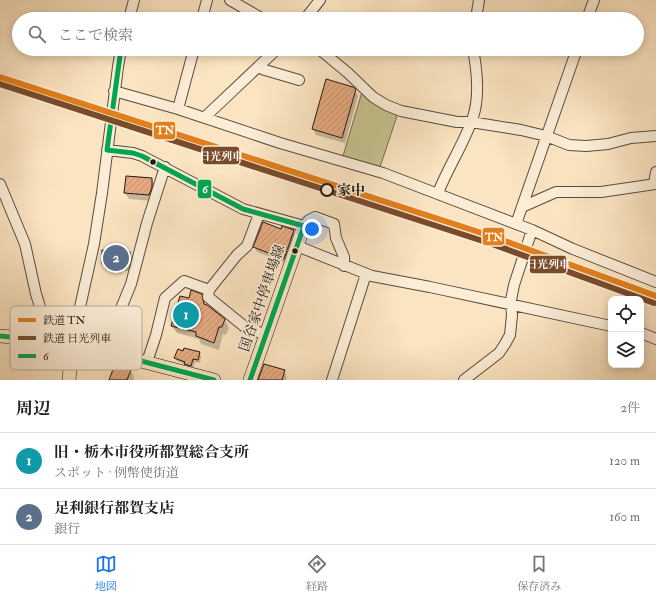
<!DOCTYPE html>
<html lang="ja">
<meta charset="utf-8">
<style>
:root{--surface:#fff;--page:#f2f2f2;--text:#222;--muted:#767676;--line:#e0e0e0;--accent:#1a73e8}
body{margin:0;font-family:"IM FELL Double Pica","Noto Serif JP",serif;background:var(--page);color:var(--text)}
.controls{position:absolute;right:12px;bottom:12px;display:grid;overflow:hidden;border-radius:8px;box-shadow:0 2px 10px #0003}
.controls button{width:36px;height:36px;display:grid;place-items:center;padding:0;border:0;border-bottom:1px solid var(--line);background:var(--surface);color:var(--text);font:20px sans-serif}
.you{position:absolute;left:312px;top:229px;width:14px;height:14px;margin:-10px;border:3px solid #fff;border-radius:50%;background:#1a73e8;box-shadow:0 0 0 6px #1a73e833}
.badge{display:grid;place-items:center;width:26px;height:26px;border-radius:50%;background:var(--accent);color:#fff;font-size:13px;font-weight:700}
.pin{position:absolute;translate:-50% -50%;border:2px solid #fff;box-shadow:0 1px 4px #0006}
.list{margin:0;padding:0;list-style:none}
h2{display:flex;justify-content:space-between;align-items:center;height:52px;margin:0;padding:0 16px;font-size:17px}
h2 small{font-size:13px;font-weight:400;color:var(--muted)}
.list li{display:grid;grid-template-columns:26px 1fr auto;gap:12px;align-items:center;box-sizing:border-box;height:56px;padding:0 16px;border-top:1px solid var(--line)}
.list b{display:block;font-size:15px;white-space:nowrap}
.list p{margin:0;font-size:13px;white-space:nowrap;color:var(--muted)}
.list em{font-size:13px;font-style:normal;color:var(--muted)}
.icon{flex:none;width:22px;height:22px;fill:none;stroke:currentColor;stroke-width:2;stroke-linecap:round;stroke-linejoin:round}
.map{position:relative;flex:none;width:656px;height:380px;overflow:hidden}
.search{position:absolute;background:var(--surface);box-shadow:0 2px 10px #0003;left:12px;right:12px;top:12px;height:44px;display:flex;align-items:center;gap:10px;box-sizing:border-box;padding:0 14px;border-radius:22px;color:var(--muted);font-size:15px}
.sheet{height:164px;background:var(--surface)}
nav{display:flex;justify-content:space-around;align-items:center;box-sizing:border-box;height:56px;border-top:1px solid var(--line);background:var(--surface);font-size:11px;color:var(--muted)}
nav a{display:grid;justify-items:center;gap:2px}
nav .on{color:var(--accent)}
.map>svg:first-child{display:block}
</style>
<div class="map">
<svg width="656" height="380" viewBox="0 0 656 380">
<defs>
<pattern id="building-hatch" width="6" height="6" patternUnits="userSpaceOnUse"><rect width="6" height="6" fill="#e7aa81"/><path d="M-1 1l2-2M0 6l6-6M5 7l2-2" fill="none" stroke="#c6926e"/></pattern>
</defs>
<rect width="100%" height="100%" fill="#fbe4c1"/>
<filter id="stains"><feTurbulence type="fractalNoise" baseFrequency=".005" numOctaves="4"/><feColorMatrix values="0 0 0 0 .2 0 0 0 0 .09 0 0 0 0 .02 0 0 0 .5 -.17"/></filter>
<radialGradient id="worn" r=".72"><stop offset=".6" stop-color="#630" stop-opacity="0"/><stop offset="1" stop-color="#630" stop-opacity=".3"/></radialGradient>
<!-- green -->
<path fill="#c4c28f" stroke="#736c50" d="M 362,92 L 398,113 L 380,167 L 343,156 Z"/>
<!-- shadow -->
<path fill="#0003" d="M 355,90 L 358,96 L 345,143 L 316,135 L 313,129 Z
M 127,177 L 152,179 L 155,185 L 152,201 L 129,199 L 125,193 Z
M 282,230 L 293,231 L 296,236 L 287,263 L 257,252 L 255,247 Z
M 103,251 L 129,253 L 133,259 L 132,271 L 106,270 L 103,264 Z
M 201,295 L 206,306 L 225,320 L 229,328 L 226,335 L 223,334 L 219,350 L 201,344 L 199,339 L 177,333 L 172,326 L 190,300 Z
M 184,352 L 199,353 L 201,356 L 200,363 L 195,362 L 193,369 L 187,367 L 185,364 L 177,361 L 175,358 Z
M 131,371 L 134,377 L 133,380 L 110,380 Z
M 284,371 L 287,377 L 286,380 L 259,380 Z"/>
<!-- building -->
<path fill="url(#building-hatch)" stroke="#221712" d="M 326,79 L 353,87 L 356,89 L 342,138 L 312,129 Z
M 126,176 L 152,178 L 152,187 L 149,195 L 124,193 Z
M 263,222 L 281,229 L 282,226 L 294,230 L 284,259 L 253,247 Z
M 102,250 L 130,252 L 129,265 L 102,264 Z
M 191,290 L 202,294 L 204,304 L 207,305 L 225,319 L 222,327 L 219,327 L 214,343 L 196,336 L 196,332 L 171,326 L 180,296 L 189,298 Z
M 184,348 L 200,352 L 198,360 L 193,359 L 191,366 L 184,364 L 185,362 L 174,358 L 178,349 L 183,351 Z
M 115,364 L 131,370 L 127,380 L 109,380 Z
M 264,364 L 285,370 L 282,380 L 258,380 Z"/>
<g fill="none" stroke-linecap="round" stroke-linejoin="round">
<defs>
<path id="minor" d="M 230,0 L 263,19
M 129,19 L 134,0
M 202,19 L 207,0
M 305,19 L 320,0
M 476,19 L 479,0
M 587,19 L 594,0
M 319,49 L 348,73 L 373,97 L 386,105 L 401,111 L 457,122 L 471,122 L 521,130 L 546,136 L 569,145 L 586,146 L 608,144 L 631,138 L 656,136
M 260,65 L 262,69 L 265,70 L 299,80
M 114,91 L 178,109 L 280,143 L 383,173 L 532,230 L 573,249 L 656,282
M 178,109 L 194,49
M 205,117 L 277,49
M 107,150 L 133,153 L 142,156 L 243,209 L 304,226 L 309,220 L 315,217 L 334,224 L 336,238 L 344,257 L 344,266
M 0,184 L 25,244 L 36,294 L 48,332 L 49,340
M 654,184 L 656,172
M 438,193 C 448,167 465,142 473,117 C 480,96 477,70 473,49
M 522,207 L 556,192 L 601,192 L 656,184
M 516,224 L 577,49
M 297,246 L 372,276 L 430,287 L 611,326
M 209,290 L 237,255 L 247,246 L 259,214
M 641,333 L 656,339
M 72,343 L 94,244 L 102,193 L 118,67 L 121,49
M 99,350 L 115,323 L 131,284 L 147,223 L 165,167
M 147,362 L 156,335 L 165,298 L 184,281 L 209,290 L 208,297 L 245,327 L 266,335
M 332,380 L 366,274
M 464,380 L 499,353 L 505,344 L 510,335 L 512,315 L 511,300 L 514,285 L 532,230"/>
<path id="major" d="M 0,336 L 72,343 L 214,380
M 69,380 L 72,343
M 250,380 L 304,226"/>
</defs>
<!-- minor casing -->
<use href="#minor" stroke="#584a3e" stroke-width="12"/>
<!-- major casing -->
<use href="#major" stroke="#221712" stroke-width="14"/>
<!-- minor -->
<use href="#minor" stroke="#fcedd7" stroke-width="10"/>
<!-- major -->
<use href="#major" stroke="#fbe4c1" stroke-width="13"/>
<defs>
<path id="bus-1" d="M 107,150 L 133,153 L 142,156 L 243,209 L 304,226
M 107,150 L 121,49
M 0,336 L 72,343 L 214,380
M 250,380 L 304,226"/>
</defs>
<!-- bus-1 casing -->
<use href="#bus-1" stroke="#fcedd7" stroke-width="8"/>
<!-- bus-1 -->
<use href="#bus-1" stroke="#00a651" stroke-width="5"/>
<defs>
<path id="rail-1" d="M 0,77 L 494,237 L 656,296"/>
<path id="rail-2" d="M 0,84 L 492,244 L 654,303"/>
</defs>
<!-- rail-1 casing -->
<use href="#rail-1" stroke="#fcedd7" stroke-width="9"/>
<!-- rail-2 casing -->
<use href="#rail-2" stroke="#fcedd7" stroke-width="9"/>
<!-- rail-1 -->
<use href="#rail-1" stroke="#e17f1d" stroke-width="6"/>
<!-- rail-2 -->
<use href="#rail-2" stroke="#7a4b2a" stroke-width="6"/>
</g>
<!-- markers -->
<g fill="#221712" stroke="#fcedd7" stroke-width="1.5">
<circle cx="153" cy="162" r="3.5"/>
<circle cx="295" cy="251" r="3.5"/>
</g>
<circle fill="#fcedd7" stroke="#221712" stroke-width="2" cx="327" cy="190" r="6"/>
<g text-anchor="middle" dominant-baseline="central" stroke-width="3" stroke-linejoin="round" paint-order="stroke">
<!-- stop labels -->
<g font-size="14" font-weight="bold" fill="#221712" stroke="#fcedd7" text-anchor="start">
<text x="337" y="190">家中</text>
</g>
<!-- street labels -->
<g font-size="14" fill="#221712" stroke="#fcedd7">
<text transform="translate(262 298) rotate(-71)">国谷家中停車場線</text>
</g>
</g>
<!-- legend -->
<rect x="10" y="306" width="132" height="64" rx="6" fill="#fcedd7" stroke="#bbad9c" stroke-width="1"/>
<rect x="18" y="318" width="18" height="4" fill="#e17f1d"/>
<rect x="18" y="336" width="18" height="4" fill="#7a4b2a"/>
<rect x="18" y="354" width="18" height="4" fill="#00a651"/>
<g font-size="11" fill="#221712">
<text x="43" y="324">鉄道 TN</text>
<text x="43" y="342">鉄道 日光列車</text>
<text x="43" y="360">6</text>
</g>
<g stroke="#fcedd7" stroke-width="1.5">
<rect x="153" y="121" width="23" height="19" rx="4" fill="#e17f1d"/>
<rect x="202" y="146" width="38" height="19" rx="4" fill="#7a4b2a"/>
<rect x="197" y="179" width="15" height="20" rx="4" fill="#00a651"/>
<rect x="482" y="227" width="23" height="19" rx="4" fill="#e17f1d"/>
<rect x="529" y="255" width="38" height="19" rx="4" fill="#7a4b2a"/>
</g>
<g font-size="11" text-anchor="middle" font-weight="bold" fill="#fff">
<text x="165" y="134">TN</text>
<text x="221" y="160">日光列車</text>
<text x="205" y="193">6</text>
<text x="494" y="241">TN</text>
<text x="548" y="268">日光列車</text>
</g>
<rect width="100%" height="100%" filter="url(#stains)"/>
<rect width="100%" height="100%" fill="url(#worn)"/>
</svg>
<div class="controls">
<button><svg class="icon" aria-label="locate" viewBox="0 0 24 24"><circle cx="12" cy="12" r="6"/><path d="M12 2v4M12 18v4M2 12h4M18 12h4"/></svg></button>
<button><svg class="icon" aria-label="layers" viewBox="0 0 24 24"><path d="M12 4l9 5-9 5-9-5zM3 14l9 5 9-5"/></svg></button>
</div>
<div class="you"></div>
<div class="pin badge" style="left:186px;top:315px;background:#0f9aa8">1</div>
<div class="pin badge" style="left:116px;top:258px;background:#5c6f8a">2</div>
<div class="search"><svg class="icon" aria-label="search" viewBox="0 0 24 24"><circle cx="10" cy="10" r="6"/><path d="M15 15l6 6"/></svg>ここで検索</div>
</div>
<section class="sheet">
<h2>周辺<small>2件</small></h2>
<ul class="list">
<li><span class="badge" style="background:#0f9aa8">1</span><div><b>旧・栃木市役所都賀総合支所</b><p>スポット · 例幣使街道</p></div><em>120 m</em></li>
<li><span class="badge" style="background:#5c6f8a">2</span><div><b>足利銀行都賀支店</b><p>銀行</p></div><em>160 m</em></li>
</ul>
</section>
<nav>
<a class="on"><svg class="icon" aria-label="map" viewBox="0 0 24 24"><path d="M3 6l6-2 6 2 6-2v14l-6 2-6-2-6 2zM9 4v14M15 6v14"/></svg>地図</a>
<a><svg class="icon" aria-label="directions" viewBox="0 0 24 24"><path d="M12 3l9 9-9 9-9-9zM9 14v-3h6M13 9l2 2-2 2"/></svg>経路</a>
<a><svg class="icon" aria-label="saved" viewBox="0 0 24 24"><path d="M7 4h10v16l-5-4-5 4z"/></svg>保存済み</a>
</nav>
